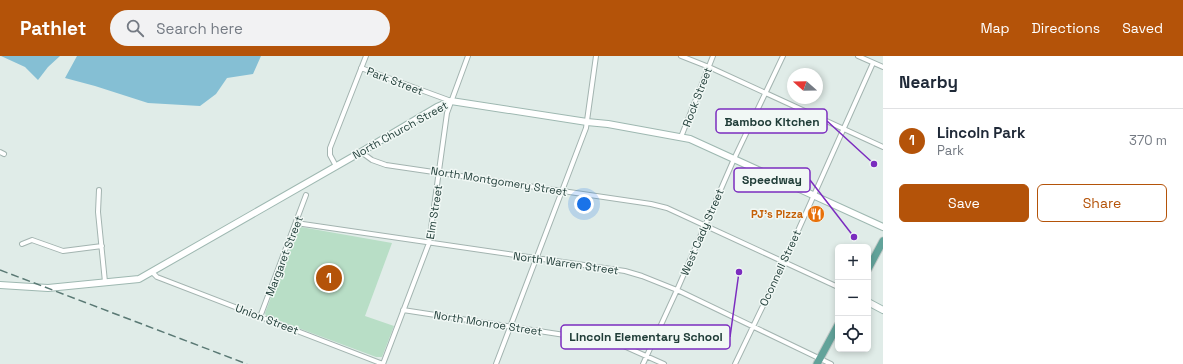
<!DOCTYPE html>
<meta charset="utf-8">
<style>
:root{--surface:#fff;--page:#f2f2f3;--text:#1f2937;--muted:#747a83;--line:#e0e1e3;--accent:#b45309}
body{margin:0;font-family:"Space Grotesk",sans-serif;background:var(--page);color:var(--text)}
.controls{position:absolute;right:12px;bottom:12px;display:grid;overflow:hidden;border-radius:6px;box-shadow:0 2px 6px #0003}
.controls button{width:36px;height:36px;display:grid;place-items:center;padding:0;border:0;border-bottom:1px solid var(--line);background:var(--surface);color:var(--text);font:20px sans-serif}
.compass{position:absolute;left:787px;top:12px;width:36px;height:36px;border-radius:50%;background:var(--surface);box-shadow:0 2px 6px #0003;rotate:290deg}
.you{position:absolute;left:584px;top:148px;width:14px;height:14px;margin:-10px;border:3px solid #fff;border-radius:50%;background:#1a73e8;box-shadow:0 0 0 6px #1a73e833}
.badge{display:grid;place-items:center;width:26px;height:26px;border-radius:50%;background:var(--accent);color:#fff;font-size:13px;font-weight:700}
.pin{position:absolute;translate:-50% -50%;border:2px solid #fff;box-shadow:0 1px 4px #0006}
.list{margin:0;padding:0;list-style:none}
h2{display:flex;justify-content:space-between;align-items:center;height:52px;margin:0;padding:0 16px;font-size:17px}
h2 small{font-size:13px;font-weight:400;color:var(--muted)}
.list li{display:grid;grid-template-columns:26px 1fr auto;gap:12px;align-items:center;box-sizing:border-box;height:64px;padding:0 16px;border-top:1px solid var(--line)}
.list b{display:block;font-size:15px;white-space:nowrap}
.list p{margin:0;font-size:13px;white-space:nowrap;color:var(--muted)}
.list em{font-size:13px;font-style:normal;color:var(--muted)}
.actions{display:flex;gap:8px;padding:12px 16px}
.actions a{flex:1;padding:9px 0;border:1px solid var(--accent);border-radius:6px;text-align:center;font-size:14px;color:var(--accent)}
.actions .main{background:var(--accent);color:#fff}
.icon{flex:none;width:22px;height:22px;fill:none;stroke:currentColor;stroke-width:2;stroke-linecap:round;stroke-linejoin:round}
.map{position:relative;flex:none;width:883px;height:308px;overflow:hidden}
header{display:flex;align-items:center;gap:24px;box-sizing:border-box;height:56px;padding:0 20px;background:var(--accent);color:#fff}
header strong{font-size:19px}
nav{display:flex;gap:22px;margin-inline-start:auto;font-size:14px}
.search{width:280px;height:36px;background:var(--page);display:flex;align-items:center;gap:10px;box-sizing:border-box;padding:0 14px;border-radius:22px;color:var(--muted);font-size:15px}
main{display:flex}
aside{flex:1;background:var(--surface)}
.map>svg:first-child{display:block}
</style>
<header>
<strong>Pathlet</strong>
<div class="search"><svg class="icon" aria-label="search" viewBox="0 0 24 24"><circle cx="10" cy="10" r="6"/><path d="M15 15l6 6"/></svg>Search here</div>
<nav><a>Map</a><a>Directions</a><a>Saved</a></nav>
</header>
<main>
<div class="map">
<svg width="883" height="308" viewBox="0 0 883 308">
<rect width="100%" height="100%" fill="#e0ece8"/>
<!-- green -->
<path fill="#b8dec6" d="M 301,171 L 392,187 L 365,260 L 394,270 L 382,301 L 376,301 L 266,260 L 265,257 L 294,182 L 297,174 Z"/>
<!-- water -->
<path fill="#85bfd4" d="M 1,0 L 60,0 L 48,11 L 38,24 L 25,11 Z
M 77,0 L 261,0 L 253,18 L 227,22 L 216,38 L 200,50 L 148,47 L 95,30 L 65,22 Z"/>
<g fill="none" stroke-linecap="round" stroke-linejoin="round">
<defs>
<path id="minor" d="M 681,0 L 709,11 L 883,91
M 858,0 L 883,11
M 361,12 L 451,45
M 681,81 L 713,0
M 0,96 L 4,98
M 361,96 L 372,104 L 386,109 L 651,148 L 667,152 L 838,231
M 336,110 L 330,99 L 330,92 L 366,0
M 99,134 L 98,156 L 105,226
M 296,167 L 625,215 L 642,220 L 677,234 L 831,308
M 22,188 L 32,184 L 63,195 L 102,190
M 152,216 L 157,221 L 383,308
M 403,254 L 597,284 L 610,285 L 617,287 L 664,308
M 260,261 L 306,139
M 383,308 L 429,187 L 447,57 L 468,0
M 496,308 L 586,72 L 596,0
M 643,308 L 677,234 L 734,103 L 783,0
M 735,308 L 784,206 L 873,7"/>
<path id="secondary" d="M 0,229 L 48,232 L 139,223 L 361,96 L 437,51 L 451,45 L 587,66 L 608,68 L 690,83 L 883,171
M 868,246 L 883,254"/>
<path id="primary" d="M 868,213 L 883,185
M 817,308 L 838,269"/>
</defs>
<!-- minor casing -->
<use href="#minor" stroke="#a3b4b0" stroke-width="6"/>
<!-- secondary casing -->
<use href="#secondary" stroke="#9eb8b1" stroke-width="8"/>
<!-- primary casing -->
<use href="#primary" stroke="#c1c9c7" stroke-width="9"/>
<!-- minor -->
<use href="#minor" stroke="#fff" stroke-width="4"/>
<!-- secondary -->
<use href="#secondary" stroke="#fff" stroke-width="6"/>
<!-- primary -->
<use href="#primary" stroke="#62a39a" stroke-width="7"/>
<!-- rail -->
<path stroke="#5a7974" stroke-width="1.5" stroke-dasharray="8 4" stroke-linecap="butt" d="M 0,214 L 247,308"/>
</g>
<!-- icons -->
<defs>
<symbol id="restaurant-disc" viewBox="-11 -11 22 22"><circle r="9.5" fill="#e8710a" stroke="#f1f8f5"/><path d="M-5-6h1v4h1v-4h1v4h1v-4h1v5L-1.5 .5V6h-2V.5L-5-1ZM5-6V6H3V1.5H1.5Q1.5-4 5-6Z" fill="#fff"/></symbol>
</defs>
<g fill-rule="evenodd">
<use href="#restaurant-disc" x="806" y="148" width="20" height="20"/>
</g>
<g text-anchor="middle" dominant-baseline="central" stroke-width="3" stroke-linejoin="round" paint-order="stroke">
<!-- street labels -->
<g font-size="11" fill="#203d38" stroke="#f1f8f5">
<text transform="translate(395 25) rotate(21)">Park Street</text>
<text transform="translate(697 41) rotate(-69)">Rock Street</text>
<text transform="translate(400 74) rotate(-29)">North Church Street</text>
<text transform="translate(499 125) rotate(9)">North Montgomery Street</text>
<text transform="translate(434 156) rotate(-81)">Elm Street</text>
<text transform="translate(702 176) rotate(-67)">West Cady Street</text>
<text transform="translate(284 200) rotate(-69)">Margaret Street</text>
<text transform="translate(566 207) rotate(8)">North Warren Street</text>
<text transform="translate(780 212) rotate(-65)">Oconnell Street</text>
<text transform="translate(267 263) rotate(21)">Union Street</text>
<text transform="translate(488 267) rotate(9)">North Monroe Street</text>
</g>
<!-- food labels -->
<g font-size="11" font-weight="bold" fill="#c56008" stroke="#f1f8f5" text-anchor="end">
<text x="803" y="158">PJ's Pizza</text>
</g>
</g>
<!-- callouts -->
<path fill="none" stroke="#7b2cbf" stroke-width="1.5" d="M874 108L827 65M854 181L810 124M739 216L730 281"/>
<g fill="#7b2cbf" stroke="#f1f8f5" stroke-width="1.5">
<circle cx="874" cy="108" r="4"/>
<circle cx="854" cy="181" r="4"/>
<circle cx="739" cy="216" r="4"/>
</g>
<g fill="#f1f8f5" stroke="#7b2cbf" stroke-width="1.5">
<rect x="716" y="53" width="111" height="24" rx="4"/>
<rect x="734" y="112" width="76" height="24" rx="4"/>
<rect x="561" y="269" width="169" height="24" rx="4"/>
</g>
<g font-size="12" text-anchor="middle" font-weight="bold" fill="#203d38">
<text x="772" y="70">Bamboo Kitchen</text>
<text x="772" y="128">Speedway</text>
<text x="646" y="285">Lincoln Elementary School</text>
</g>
</svg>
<div class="controls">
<button>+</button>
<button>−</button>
<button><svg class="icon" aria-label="locate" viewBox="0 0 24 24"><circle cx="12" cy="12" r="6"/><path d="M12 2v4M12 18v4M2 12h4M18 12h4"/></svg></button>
</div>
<svg class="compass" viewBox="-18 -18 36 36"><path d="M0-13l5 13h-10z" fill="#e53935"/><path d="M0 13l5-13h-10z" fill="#747a83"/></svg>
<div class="you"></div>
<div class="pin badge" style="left:329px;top:222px">1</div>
</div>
<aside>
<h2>Nearby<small></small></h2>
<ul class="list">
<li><span class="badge">1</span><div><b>Lincoln Park</b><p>Park</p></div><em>370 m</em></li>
</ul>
<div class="actions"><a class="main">Save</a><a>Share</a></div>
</aside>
</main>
